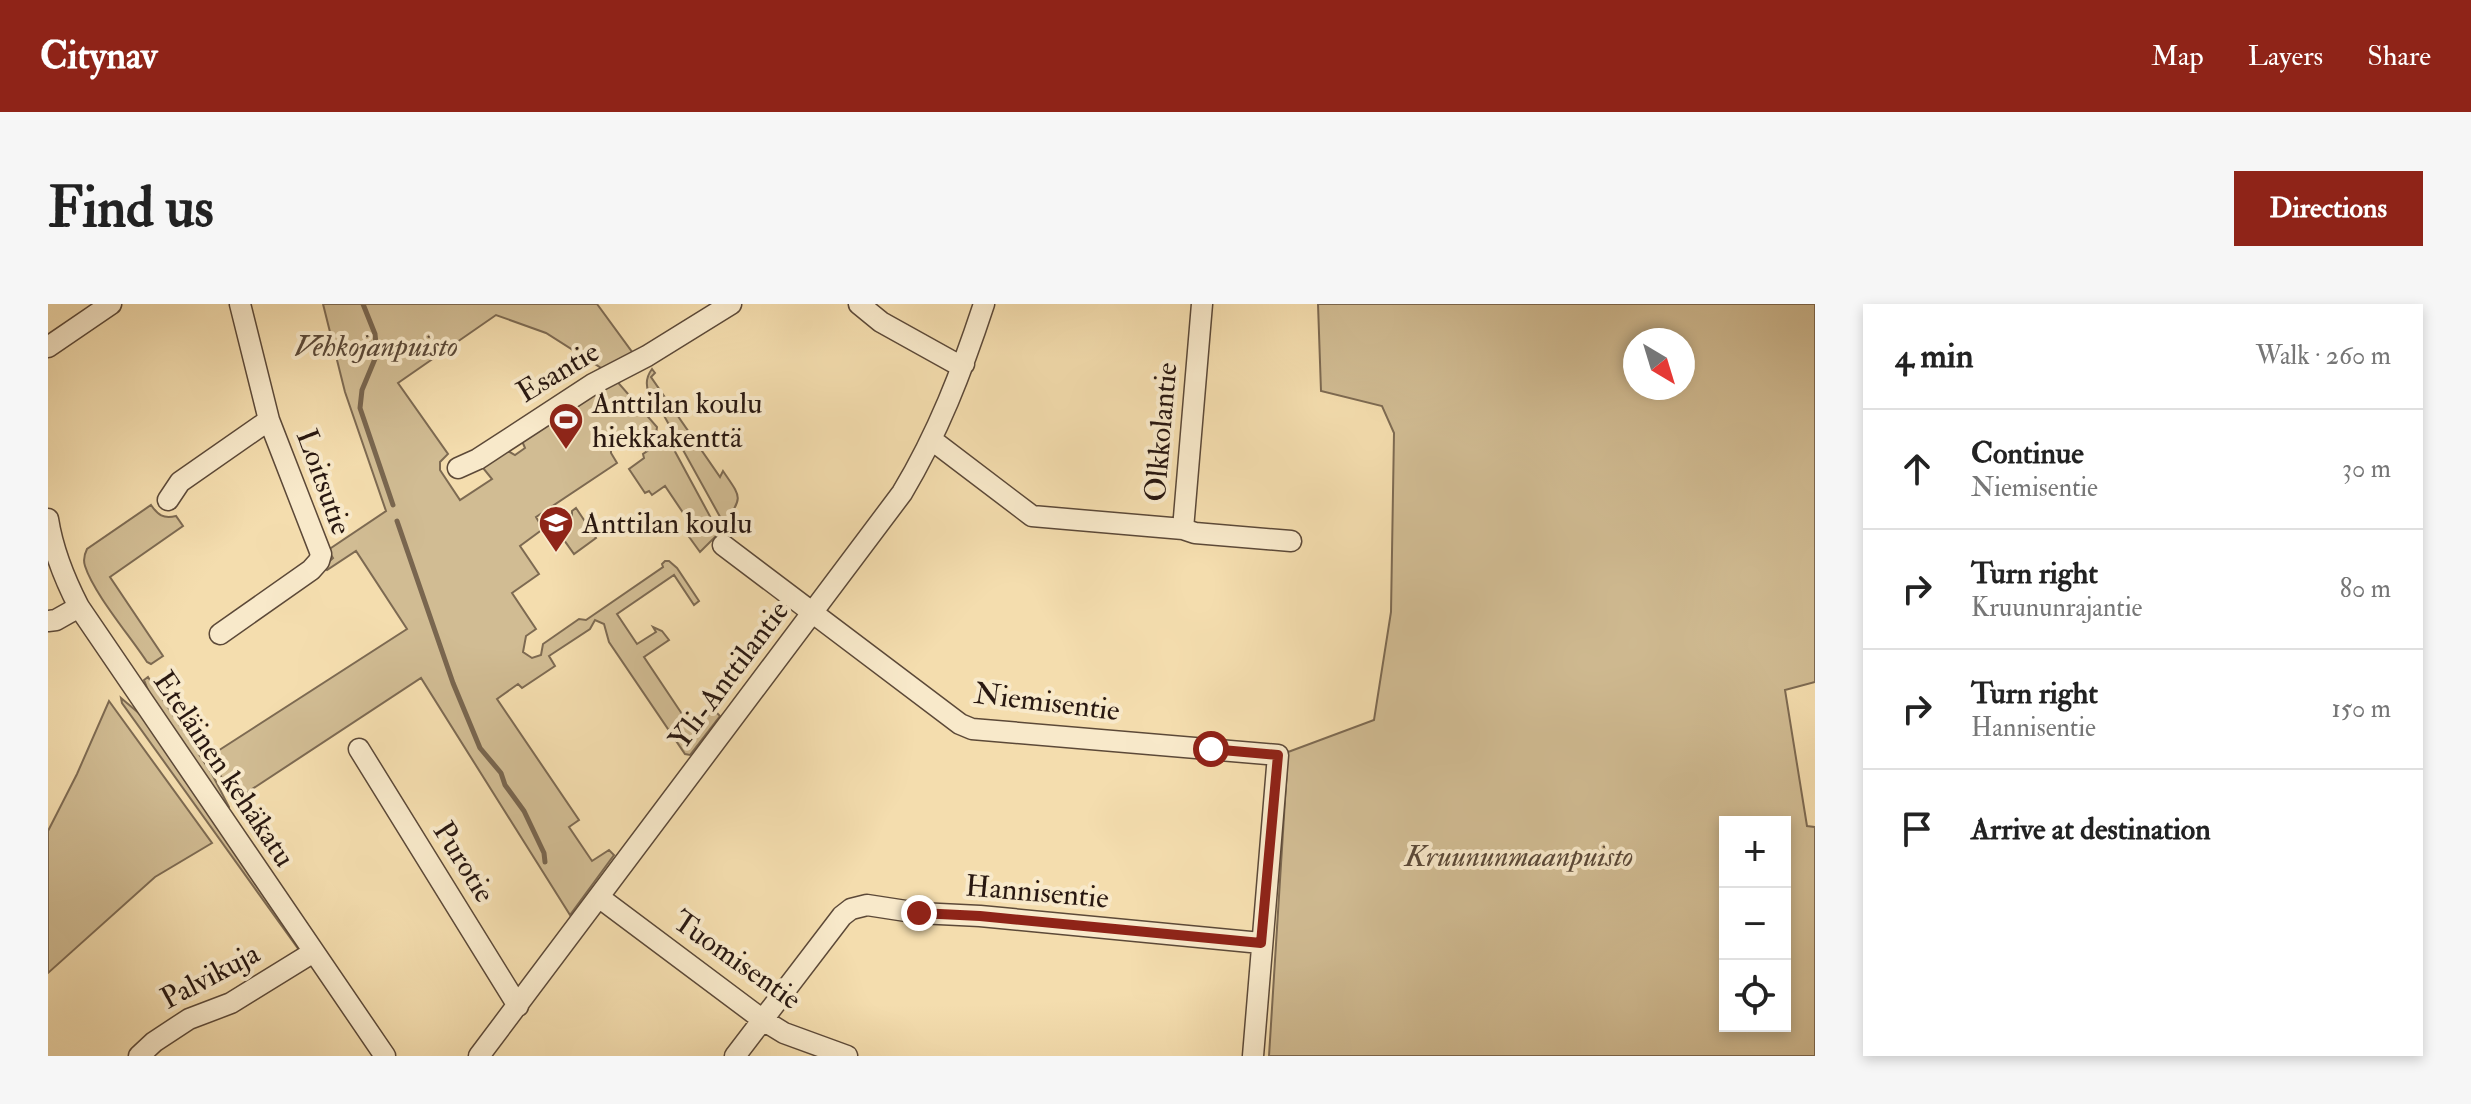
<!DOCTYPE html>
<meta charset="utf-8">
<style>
:root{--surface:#fff;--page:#f6f6f6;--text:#222;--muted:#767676;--line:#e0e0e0;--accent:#8f2418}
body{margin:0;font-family:"IM FELL Double Pica",serif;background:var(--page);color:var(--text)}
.controls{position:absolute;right:24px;bottom:24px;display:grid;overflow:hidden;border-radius:0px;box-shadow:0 4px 12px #0003}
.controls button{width:72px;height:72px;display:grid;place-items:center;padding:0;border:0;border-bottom:2px solid var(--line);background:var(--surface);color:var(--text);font:40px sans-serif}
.compass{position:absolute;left:1575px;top:24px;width:72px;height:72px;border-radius:50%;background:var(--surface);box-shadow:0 4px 12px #0003;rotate:142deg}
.stop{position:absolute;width:24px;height:24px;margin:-18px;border:6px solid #8f2418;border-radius:50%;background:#fff}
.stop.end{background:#8f2418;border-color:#fff;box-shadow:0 2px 8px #0008}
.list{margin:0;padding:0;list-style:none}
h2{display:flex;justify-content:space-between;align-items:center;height:104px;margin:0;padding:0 32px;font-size:34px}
h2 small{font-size:26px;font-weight:400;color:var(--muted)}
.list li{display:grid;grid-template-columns:52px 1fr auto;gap:24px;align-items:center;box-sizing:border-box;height:120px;padding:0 32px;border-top:2px solid var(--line)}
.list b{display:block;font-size:30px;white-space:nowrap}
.list p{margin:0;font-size:26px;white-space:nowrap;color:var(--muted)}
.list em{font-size:26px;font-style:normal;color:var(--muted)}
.icon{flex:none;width:44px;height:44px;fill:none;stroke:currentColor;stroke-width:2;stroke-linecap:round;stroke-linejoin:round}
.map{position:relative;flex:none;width:1767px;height:752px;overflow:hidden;border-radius:0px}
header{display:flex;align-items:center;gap:48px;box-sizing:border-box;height:112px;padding:0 40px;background:var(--accent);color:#fff}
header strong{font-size:38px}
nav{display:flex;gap:44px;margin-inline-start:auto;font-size:28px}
.intro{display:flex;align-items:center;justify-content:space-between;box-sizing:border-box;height:192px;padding:0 48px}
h1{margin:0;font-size:56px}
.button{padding:20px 36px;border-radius:0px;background:var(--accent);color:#fff;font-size:28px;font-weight:700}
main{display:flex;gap:48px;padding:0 48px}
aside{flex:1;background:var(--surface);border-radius:0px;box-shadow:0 4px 12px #0003}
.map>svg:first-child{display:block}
</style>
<header>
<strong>Citynav</strong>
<nav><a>Map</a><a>Layers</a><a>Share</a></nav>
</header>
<div class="intro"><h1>Find us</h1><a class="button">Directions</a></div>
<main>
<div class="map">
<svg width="1767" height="752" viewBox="0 0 1767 752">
<rect width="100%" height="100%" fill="#f4ddae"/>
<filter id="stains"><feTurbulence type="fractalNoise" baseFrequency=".0025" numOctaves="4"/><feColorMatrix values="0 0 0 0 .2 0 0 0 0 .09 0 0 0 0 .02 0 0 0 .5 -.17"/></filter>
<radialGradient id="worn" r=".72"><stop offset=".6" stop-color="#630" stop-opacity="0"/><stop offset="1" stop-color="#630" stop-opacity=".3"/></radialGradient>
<!-- green -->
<path fill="#d1bc93" stroke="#7d6a52" stroke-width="2" fill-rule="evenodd" d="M 275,0 L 549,0 L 587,52 L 558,67 L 498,29 L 448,11 L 350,79 L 400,150 L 392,158 L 392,166 L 412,196 L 444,175 L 435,164 L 437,161 L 460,147 L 467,151 L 477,144 L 474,137 L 567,75 L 609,123 L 608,130 L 591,145 L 582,133 L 563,144 L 563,149 L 569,159 L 488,213 L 495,225 L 472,242 L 491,270 L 464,289 L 488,325 L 478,332 L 475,348 L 484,354 L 493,351 L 495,340 L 531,315 L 538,316 L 615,263 L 614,260 L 617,257 L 621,257 L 629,264 L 651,297 L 646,301 L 626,271 L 569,310 L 589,340 L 608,328 L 605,323 L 614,327 L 621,336 L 596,353 L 642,422 L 667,407 L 672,412 L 642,451 L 637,450 L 561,338 L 556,320 L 547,316 L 542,325 L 501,352 L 507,362 L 474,384 L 470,380 L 449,395 L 531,516 L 521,523 L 544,557 L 561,546 L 566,551 L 522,611 L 373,374 L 186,497 L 162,452 L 359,325 L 308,247 L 279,266 L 275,263 L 285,254 L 280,246 L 338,207 L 297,88 Z
M 1270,0 L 1767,0 L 1767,378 L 1737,386 L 1759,522 L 1767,523 L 1767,752 L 1221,752 L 1240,448 L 1326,416 L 1343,308 L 1346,129 L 1334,102 L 1273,87 ZM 1587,36 L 1635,36 L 1635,84 L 1587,84 ZM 1677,518 L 1737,518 L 1737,722 L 1677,722 Z
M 604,65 L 607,69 L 603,73 L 672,173 L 675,167 C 694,195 695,192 676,220 L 614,108 C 603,95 592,81 604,65 Z
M 616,136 L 624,142 L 671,229 L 652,248 L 639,230 L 646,225 L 617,182 L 604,191 L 601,187 L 597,189 L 581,165 L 596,154 L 595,150 Z
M 103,201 C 110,211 115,215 128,212 L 135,222 L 62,273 L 115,352 L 103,360 L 99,358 C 82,332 46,290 37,262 C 35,256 36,251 39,245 Z
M 528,204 L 548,234 L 526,250 L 504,219 L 508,217 L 518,222 L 524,215 L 524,207 Z
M 100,373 L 164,470 L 181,503 L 178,506 L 104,396 L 96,376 Z
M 73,394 L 93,411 L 252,642 L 251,646 L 74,399 Z
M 61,397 L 164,539 L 107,573 L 0,669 L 0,527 L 29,470 Z"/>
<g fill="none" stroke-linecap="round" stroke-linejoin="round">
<!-- stream -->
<path stroke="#79664f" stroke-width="5" d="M 315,0 L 327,30 L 329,50 L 314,86 L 312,104 L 345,201
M 349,217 L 405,379 L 432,444 L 453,469 L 457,481 L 476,507 L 496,549 L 497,558"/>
<defs>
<path id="minor" d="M 811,0 L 833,18 L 905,58 L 916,60
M 0,43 L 63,0
M 884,136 L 984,212 L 1135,225 L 1154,0
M 410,164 L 430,155 L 545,80 L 599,52 L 683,0
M 120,196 L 132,178 L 221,116
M 0,215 C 5,247 16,274 31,303 L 337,752
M 1135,225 L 1147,229 L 1243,237
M 675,241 L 912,420 L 924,425 L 1230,451 L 1205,752
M 0,317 L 8,316 L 31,303
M 172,330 L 263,266 L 271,257 L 273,250 L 221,116 L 192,0
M 311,445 L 470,702
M 552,594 L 715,716 L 736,729 L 799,752
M 91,752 L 106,738 L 141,715 L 183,699 L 264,649
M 431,752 L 854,189 C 890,129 914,67 936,0
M 687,752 L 794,612 L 803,605 L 819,601 L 871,609 L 932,612 L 1213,639"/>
</defs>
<!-- minor casing -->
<use href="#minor" stroke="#5c4938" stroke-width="23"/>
<!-- minor -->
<use href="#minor" stroke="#f8e9ca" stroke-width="20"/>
</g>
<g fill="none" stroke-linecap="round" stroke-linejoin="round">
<!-- route -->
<path stroke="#8f2418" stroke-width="10" d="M 871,609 L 932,612 L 1213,639 L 1230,451 L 1163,445"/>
</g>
<!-- icons -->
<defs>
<symbol id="stadium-pin" viewBox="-11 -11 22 30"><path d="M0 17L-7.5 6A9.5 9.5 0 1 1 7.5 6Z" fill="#8f2418" stroke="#f8e9ca"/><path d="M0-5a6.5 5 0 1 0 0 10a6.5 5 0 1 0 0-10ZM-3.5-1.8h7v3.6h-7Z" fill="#fff"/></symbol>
<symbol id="school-pin" viewBox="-11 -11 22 30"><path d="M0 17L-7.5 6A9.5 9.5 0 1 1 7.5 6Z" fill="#8f2418" stroke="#f8e9ca"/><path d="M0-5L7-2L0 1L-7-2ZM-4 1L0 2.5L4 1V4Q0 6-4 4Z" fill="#fff"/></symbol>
</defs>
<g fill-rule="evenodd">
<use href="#stadium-pin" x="498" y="96" width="40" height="54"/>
<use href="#school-pin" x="488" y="199" width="40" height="54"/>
</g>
<g text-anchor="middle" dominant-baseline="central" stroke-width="8" stroke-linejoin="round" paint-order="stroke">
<!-- park labels -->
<g font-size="30" font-style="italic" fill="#5b4938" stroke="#f8e9ca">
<text x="328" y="42">Vehkojanpuisto</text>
<text x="1471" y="552">Kruununmaanpuisto</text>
</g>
<!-- street labels -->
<g font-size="30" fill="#291811" stroke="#f8e9ca">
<text transform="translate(510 68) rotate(-31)">Esantie</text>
<text transform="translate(1113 128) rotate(-85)">Olkkolantie</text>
<text transform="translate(276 178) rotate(70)">Loitsutie</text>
<text transform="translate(681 371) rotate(-53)">Yli-Anttilantie</text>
<text transform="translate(999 398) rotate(7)">Niemisentie</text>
<text transform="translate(176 465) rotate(56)">Eteläinen kehäkatu</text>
<text transform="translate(416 558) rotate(58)">Purotie</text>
<text transform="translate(989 588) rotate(5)">Hannisentie</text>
<text transform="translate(689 656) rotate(35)">Tuomisentie</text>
<text transform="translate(162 672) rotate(-28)">Palvikuja</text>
</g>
<!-- poi labels -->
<g font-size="30" fill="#291811" stroke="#f8e9ca" text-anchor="start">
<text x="544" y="99">Anttilan koulu<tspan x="544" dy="34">hiekkakenttä</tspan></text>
<text x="534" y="219">Anttilan koulu</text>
</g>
</g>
<rect width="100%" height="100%" filter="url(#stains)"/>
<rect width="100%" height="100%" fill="url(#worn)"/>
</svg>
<div class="controls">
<button>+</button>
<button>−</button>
<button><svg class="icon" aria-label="locate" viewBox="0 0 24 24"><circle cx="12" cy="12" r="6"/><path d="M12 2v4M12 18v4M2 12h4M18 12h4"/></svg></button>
</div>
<svg class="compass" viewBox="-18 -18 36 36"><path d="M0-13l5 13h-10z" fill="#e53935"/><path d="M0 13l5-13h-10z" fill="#767676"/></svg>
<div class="stop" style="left:1163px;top:445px"></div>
<div class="stop end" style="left:871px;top:609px"></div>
</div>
<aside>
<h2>4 min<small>Walk · 260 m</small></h2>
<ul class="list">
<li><svg class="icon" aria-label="ahead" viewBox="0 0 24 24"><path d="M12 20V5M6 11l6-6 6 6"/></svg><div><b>Continue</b><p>Niemisentie</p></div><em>30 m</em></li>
<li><svg class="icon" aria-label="right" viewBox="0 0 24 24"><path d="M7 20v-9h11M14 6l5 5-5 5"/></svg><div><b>Turn right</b><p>Kruununrajantie</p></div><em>80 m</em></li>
<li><svg class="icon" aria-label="right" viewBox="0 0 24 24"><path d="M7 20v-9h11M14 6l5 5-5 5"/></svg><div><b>Turn right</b><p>Hannisentie</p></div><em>150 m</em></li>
<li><svg class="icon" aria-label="arrive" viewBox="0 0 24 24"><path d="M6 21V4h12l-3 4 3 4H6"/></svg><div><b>Arrive at destination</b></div></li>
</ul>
</aside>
</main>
